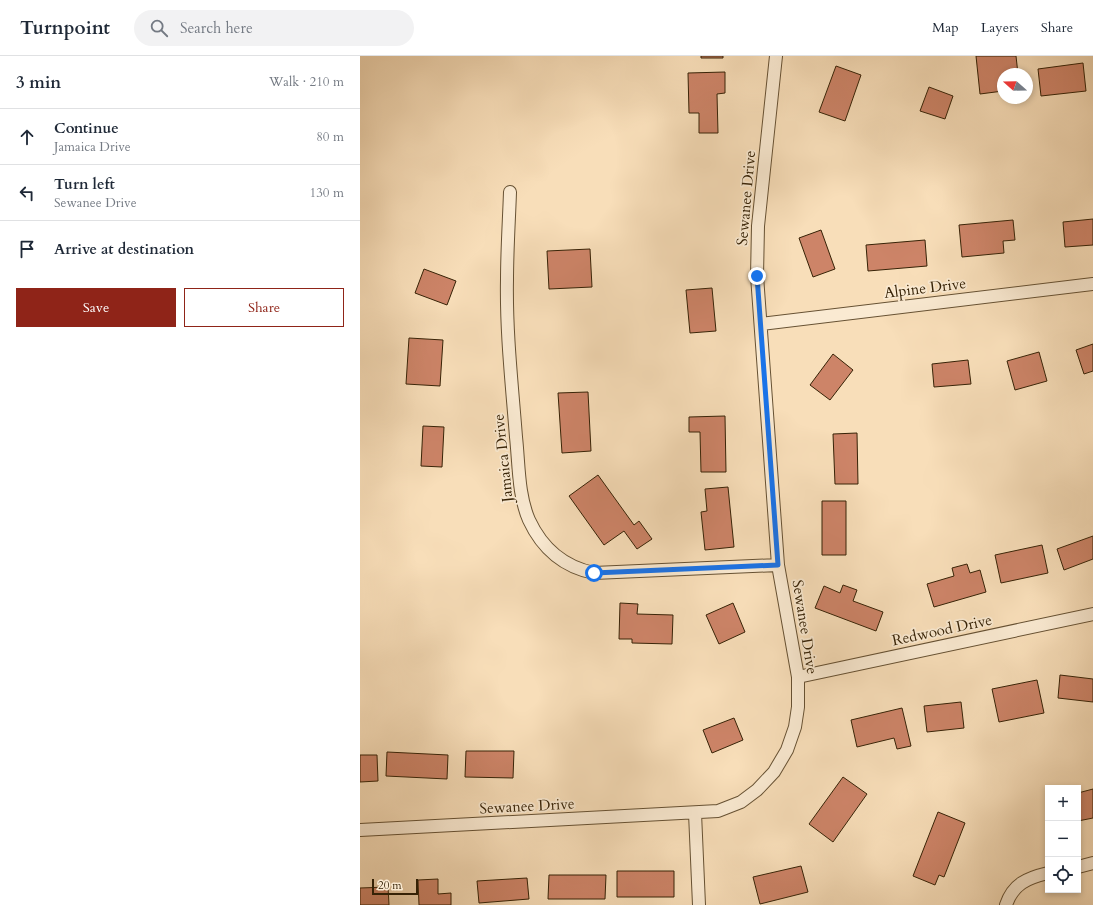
<!DOCTYPE html>
<meta charset="utf-8">
<style>
:root{--surface:#fff;--page:#f2f2f3;--text:#1f2937;--muted:#747a83;--line:#e0e1e3;--accent:#8f2418}
body{margin:0;font-family:Cardo,serif;background:var(--page);color:var(--text)}
.controls{position:absolute;right:12px;bottom:12px;display:grid;overflow:hidden;border-radius:0px;box-shadow:0 2px 6px #0003}
.controls button{width:36px;height:36px;display:grid;place-items:center;padding:0;border:0;border-bottom:1px solid var(--line);background:var(--surface);color:var(--text);font:20px sans-serif}
.compass{position:absolute;left:637px;top:12px;width:36px;height:36px;border-radius:50%;background:var(--surface);box-shadow:0 2px 6px #0003;rotate:290deg}
.scale{position:absolute;left:12px;bottom:10px;width:46px;box-sizing:border-box;padding-left:4px;border:2px solid #362206;border-top:0;font-size:11px;line-height:14px;white-space:nowrap;color:#362206;-webkit-text-stroke:3px #faead2;paint-order:stroke}
.stop{position:absolute;width:12px;height:12px;margin:-9px;border:3px solid #1a73e8;border-radius:50%;background:#fff}
.stop.end{background:#1a73e8;border-color:#fff;box-shadow:0 1px 4px #0008}
.list{margin:0;padding:0;list-style:none}
h2{display:flex;justify-content:space-between;align-items:center;height:52px;margin:0;padding:0 16px;font-size:17px}
h2 small{font-size:13px;font-weight:400;color:var(--muted)}
.list li{display:grid;grid-template-columns:26px 1fr auto;gap:12px;align-items:center;box-sizing:border-box;height:56px;padding:0 16px;border-top:1px solid var(--line)}
.list b{display:block;font-size:15px;white-space:nowrap}
.list p{margin:0;font-size:13px;white-space:nowrap;color:var(--muted)}
.list em{font-size:13px;font-style:normal;color:var(--muted)}
.actions{display:flex;gap:8px;padding:12px 16px}
.actions a{flex:1;padding:9px 0;border:1px solid var(--accent);border-radius:0px;text-align:center;font-size:14px;color:var(--accent)}
.actions .main{background:var(--accent);color:#fff}
.icon{flex:none;width:22px;height:22px;fill:none;stroke:currentColor;stroke-width:2;stroke-linecap:round;stroke-linejoin:round}
.map{position:relative;flex:none;width:733px;height:849px;overflow:hidden}
header{display:flex;align-items:center;gap:24px;box-sizing:border-box;height:56px;padding:0 20px;background:var(--surface);border-bottom:1px solid var(--line)}
header strong{font-size:19px}
nav{display:flex;gap:22px;margin-inline-start:auto;font-size:14px}
.search{width:280px;height:36px;background:var(--page);display:flex;align-items:center;gap:10px;box-sizing:border-box;padding:0 14px;border-radius:22px;color:var(--muted);font-size:15px}
main{display:flex}
aside{flex:1;background:var(--surface)}
.map>svg:first-child{display:block}
</style>
<header>
<strong>Turnpoint</strong>
<div class="search"><svg class="icon" aria-label="search" viewBox="0 0 24 24"><circle cx="10" cy="10" r="6"/><path d="M15 15l6 6"/></svg>Search here</div>
<nav><a>Map</a><a>Layers</a><a>Share</a></nav>
</header>
<main>
<aside>
<h2>3 min<small>Walk · 210 m</small></h2>
<ul class="list">
<li><svg class="icon" aria-label="ahead" viewBox="0 0 24 24"><path d="M12 20V5M6 11l6-6 6 6"/></svg><div><b>Continue</b><p>Jamaica Drive</p></div><em>80 m</em></li>
<li><svg class="icon" aria-label="left" viewBox="0 0 24 24"><path d="M17 20v-9H6M10 6l-5 5 5 5"/></svg><div><b>Turn left</b><p>Sewanee Drive</p></div><em>130 m</em></li>
<li><svg class="icon" aria-label="arrive" viewBox="0 0 24 24"><path d="M6 21V4h12l-3 4 3 4H6"/></svg><div><b>Arrive at destination</b></div></li>
</ul>
<div class="actions"><a class="main">Save</a><a>Share</a></div>
</aside>
<div class="map">
<svg width="733" height="849" viewBox="0 0 733 849">
<rect width="100%" height="100%" fill="#f8deb9"/>
<filter id="stains"><feTurbulence type="fractalNoise" baseFrequency=".005" numOctaves="4"/><feColorMatrix values="0 0 0 0 .2 0 0 0 0 .09 0 0 0 0 .02 0 0 0 .5 -.17"/></filter>
<radialGradient id="worn" r=".72"><stop offset=".6" stop-color="#630" stop-opacity="0"/><stop offset="1" stop-color="#630" stop-opacity=".3"/></radialGradient>
<!-- building -->
<path fill="#cd8468" stroke="#362206" d="M 341,0 L 363,0 L 363,2 L 341,2 Z
M 616,0 L 656,0 L 658,18 L 643,18 L 643,35 L 620,38 Z
M 723,7 L 726,35 L 681,40 L 678,13 Z
M 476,10 L 501,19 L 485,65 L 459,56 Z
M 365,16 L 365,37 L 357,38 L 358,77 L 339,77 L 339,57 L 329,57 L 328,17 Z
M 569,31 L 593,40 L 585,63 L 560,55 Z
M 733,163 L 733,189 L 705,191 L 703,166 Z
M 653,164 L 655,184 L 643,185 L 644,197 L 602,201 L 599,169 Z
M 461,174 L 475,213 L 453,221 L 439,182 Z
M 565,184 L 567,210 L 508,215 L 506,189 Z
M 230,193 L 232,231 L 189,233 L 187,195 Z
M 64,213 L 96,225 L 87,249 L 55,237 Z
M 352,232 L 356,275 L 330,277 L 326,234 Z
M 49,282 L 83,284 L 80,330 L 46,328 Z
M 733,288 L 733,315 L 724,318 L 716,294 Z
M 679,296 L 687,325 L 655,334 L 647,305 Z
M 473,298 L 493,314 L 470,344 L 450,329 Z
M 608,304 L 611,328 L 574,331 L 572,308 Z
M 228,336 L 231,395 L 202,397 L 198,337 Z
M 365,360 L 366,416 L 341,416 L 340,376 L 329,376 L 329,361 Z
M 63,370 L 84,371 L 82,411 L 61,410 Z
M 497,377 L 498,428 L 475,428 L 473,378 Z
M 238,419 L 274,469 L 279,465 L 292,483 L 277,493 L 264,475 L 244,489 L 209,440 Z
M 368,431 L 374,491 L 345,494 L 341,456 L 347,455 L 345,433 Z
M 462,445 L 486,445 L 486,499 L 462,499 Z
M 733,480 L 733,503 L 704,514 L 697,493 Z
M 682,489 L 688,517 L 641,527 L 635,499 Z
M 607,508 L 610,517 L 620,514 L 626,536 L 574,551 L 567,528 L 594,520 L 592,512 Z
M 483,529 L 497,534 L 493,545 L 523,556 L 516,575 L 455,552 L 464,530 L 480,537 Z
M 260,547 L 278,548 L 277,558 L 313,559 L 312,588 L 272,587 L 272,583 L 259,583 Z
M 373,547 L 385,576 L 359,588 L 346,559 Z
M 700,619 L 733,623 L 733,646 L 698,642 Z
M 677,624 L 684,657 L 639,666 L 632,633 Z
M 601,646 L 604,672 L 567,676 L 564,650 Z
M 542,652 L 551,690 L 537,693 L 534,682 L 497,691 L 491,664 Z
M 374,662 L 383,684 L 352,697 L 343,674 Z
M 106,695 L 154,695 L 153,722 L 105,721 Z
M 27,696 L 88,699 L 87,723 L 26,720 Z
M 0,699 L 17,699 L 18,725 L 0,726 Z
M 483,721 L 507,738 L 473,786 L 449,768 Z
M 733,733 L 733,762 L 718,765 L 718,737 Z
M 578,756 L 605,767 L 584,821 L 579,819 L 575,829 L 553,820 Z
M 441,810 L 448,836 L 400,848 L 393,821 Z
M 257,815 L 314,815 L 314,841 L 257,841 Z
M 189,819 L 246,819 L 245,843 L 188,843 Z
M 167,822 L 169,843 L 119,847 L 117,825 Z
M 78,823 L 78,838 L 91,837 L 91,849 L 59,849 L 58,824 Z
M 28,831 L 29,849 L 0,849 L 0,832 Z"/>
<g fill="none" stroke-linecap="round" stroke-linejoin="round">
<defs>
<path id="minor" d="M 150,136 C 149,165 147,195 147,224 C 146,276 152,329 156,381 C 159,408 158,439 169,464 C 182,492 204,511 234,517 L 418,509
M 401,268 L 733,228
M 438,621 L 733,558
M 335,757 L 339,849
M 0,774 L 358,755 L 381,746 L 397,734 L 414,716 L 427,694 L 435,671 L 438,651 L 438,621 L 418,509 L 397,220 L 398,170 L 416,0
M 718,811 L 733,807
M 646,849 C 653,828 667,822 688,817"/>
</defs>
<!-- minor casing -->
<use href="#minor" stroke="#665133" stroke-width="14"/>
<!-- minor -->
<use href="#minor" stroke="#faead2" stroke-width="12"/>
</g>
<g fill="none" stroke-linecap="round" stroke-linejoin="round">
<!-- route -->
<path stroke="#1a73e8" stroke-width="5" d="M 234,517 L 418,509 L 397,220"/>
</g>
<g text-anchor="middle" dominant-baseline="central" stroke-width="3.5" stroke-linejoin="round" paint-order="stroke">
<!-- street labels -->
<g font-size="15" fill="#362206" stroke="#faead2">
<text transform="translate(386 142) rotate(-85)">Sewanee Drive</text>
<text transform="translate(565 232) rotate(-7)">Alpine Drive</text>
<text transform="translate(143 402) rotate(-96)">Jamaica Drive</text>
<text transform="translate(445 571) rotate(81)">Sewanee Drive</text>
<text transform="translate(582 574) rotate(-12)">Redwood Drive</text>
<text transform="translate(167 750) rotate(-3)">Sewanee Drive</text>
</g>
</g>
<rect width="100%" height="100%" filter="url(#stains)"/>
<rect width="100%" height="100%" fill="url(#worn)"/>
</svg>
<div class="controls">
<button>+</button>
<button>−</button>
<button><svg class="icon" aria-label="locate" viewBox="0 0 24 24"><circle cx="12" cy="12" r="6"/><path d="M12 2v4M12 18v4M2 12h4M18 12h4"/></svg></button>
</div>
<svg class="compass" viewBox="-18 -18 36 36"><path d="M0-13l5 13h-10z" fill="#e53935"/><path d="M0 13l5-13h-10z" fill="#747a83"/></svg>
<div class="scale">20 m</div>
<div class="stop" style="left:234px;top:517px"></div>
<div class="stop end" style="left:397px;top:220px"></div>
</div>
</main>
